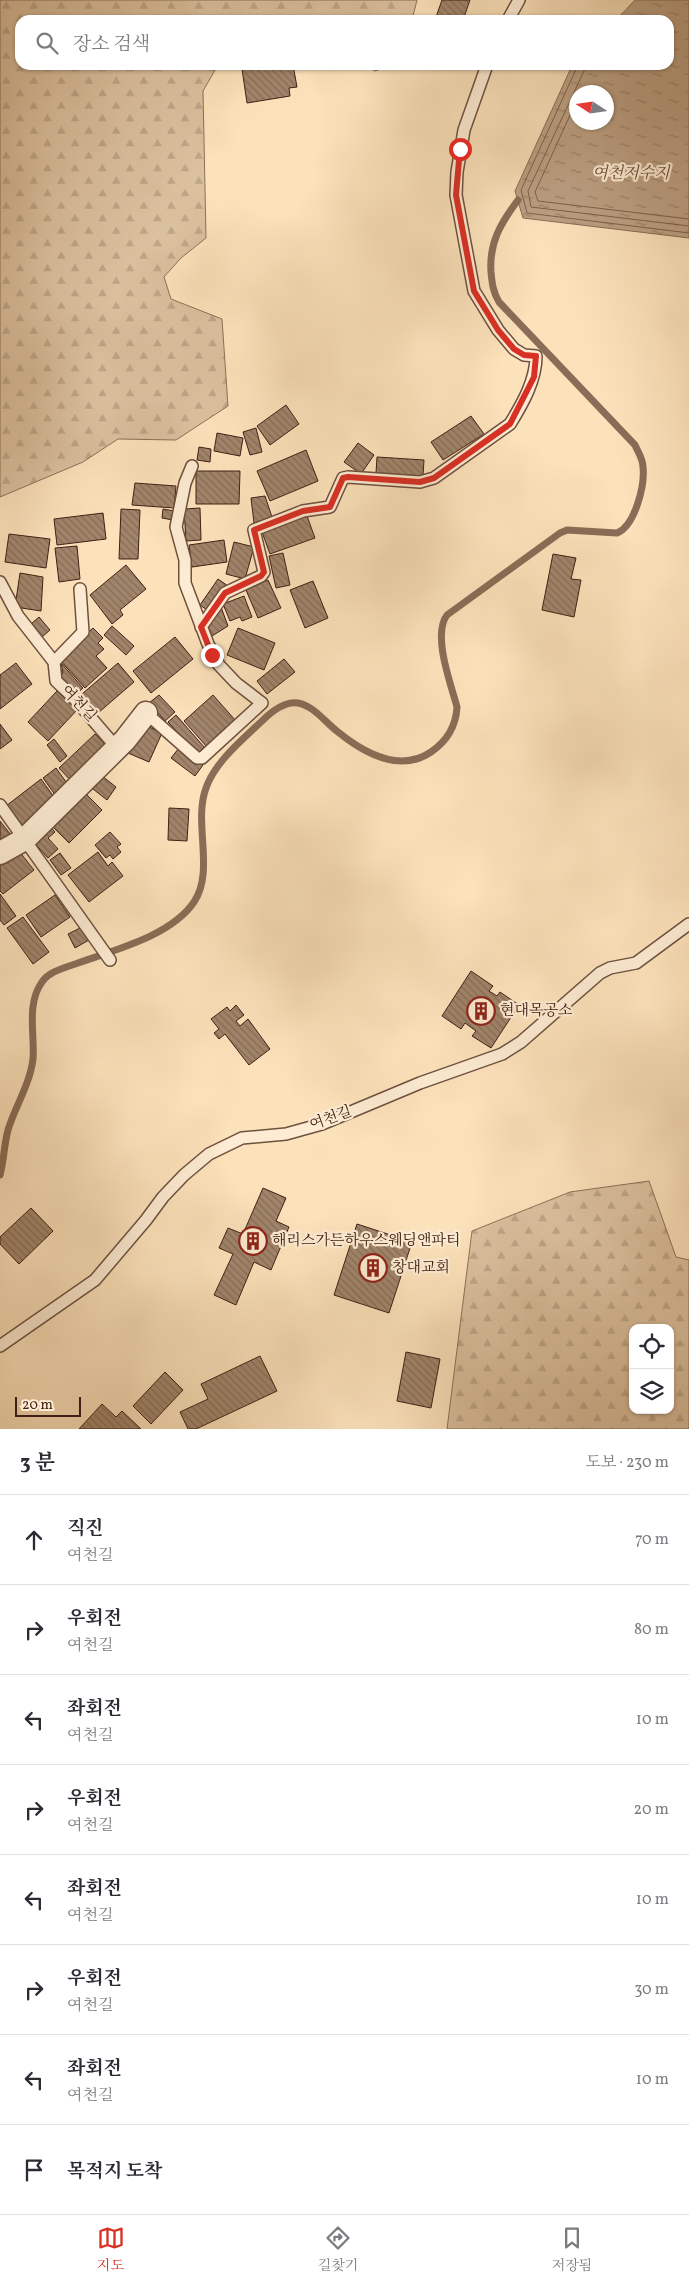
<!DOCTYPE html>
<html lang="ko">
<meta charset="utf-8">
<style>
:root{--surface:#fff;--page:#f2f2f3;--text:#2b2b33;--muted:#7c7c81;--line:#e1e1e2;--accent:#d93025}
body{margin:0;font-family:Vollkorn,"Noto Serif KR",serif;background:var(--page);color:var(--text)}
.controls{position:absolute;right:15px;bottom:15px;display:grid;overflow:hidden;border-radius:10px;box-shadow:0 1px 4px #0004}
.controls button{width:45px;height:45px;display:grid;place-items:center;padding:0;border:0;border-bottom:1px solid var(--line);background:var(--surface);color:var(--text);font:25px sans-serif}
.compass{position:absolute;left:569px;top:85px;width:45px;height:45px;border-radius:50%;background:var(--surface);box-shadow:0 1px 4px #0004;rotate:282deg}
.scale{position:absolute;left:15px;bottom:12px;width:66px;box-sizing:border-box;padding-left:5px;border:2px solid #3f2015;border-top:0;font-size:14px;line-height:18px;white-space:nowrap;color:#3f2015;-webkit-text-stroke:4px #fdecd3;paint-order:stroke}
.stop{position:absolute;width:15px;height:15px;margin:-11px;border:4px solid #d93025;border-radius:50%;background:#fff}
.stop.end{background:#d93025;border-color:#fff;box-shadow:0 1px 5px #0008}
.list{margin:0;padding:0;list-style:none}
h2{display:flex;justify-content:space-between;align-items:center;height:65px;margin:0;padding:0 20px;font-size:21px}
h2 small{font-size:16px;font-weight:400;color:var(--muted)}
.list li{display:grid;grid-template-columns:32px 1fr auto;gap:15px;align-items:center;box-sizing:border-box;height:90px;padding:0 20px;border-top:1px solid var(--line)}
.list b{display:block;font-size:19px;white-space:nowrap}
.list p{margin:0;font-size:16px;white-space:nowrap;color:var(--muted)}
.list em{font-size:16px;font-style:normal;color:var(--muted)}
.icon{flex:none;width:28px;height:28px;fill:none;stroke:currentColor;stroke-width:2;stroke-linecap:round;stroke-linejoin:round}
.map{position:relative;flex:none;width:689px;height:1429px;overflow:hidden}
.search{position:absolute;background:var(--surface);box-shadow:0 1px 4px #0004;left:15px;right:15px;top:15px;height:55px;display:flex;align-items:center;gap:12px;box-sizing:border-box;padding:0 18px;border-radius:15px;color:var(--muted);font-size:19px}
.sheet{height:785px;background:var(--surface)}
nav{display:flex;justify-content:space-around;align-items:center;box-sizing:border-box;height:70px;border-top:1px solid var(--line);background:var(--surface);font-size:14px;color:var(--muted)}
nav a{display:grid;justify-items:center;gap:2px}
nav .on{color:var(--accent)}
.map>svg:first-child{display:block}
</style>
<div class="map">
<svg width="689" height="1429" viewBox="0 0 689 1429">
<defs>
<pattern id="forest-firs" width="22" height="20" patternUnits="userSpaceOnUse" patternTransform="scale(1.25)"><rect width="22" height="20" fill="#dcc19f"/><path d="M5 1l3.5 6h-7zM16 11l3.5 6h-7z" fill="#bea688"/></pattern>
<pattern id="water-ripples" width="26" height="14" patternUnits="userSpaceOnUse" patternTransform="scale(1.25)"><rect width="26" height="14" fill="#bca083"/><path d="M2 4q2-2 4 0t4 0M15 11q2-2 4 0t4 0" fill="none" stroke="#9a826a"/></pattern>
<pattern id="building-back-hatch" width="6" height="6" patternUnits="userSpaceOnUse" patternTransform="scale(1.25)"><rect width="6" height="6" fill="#a1856b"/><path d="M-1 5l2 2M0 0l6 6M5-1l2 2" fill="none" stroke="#856c57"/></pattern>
</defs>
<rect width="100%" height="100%" fill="#fce2bb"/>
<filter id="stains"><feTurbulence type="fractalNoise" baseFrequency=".004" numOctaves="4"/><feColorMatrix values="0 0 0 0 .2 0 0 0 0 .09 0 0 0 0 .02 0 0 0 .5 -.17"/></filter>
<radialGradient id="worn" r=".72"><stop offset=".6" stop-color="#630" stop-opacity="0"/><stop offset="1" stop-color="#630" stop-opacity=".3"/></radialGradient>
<!-- forest -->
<path fill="url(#forest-firs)" stroke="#8e705a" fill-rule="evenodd" d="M 0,0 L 417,0 L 412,20 L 20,20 L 20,65 L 218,65 L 203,91 L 206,238 L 181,258 L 164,277 L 171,299 L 222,319 L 228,406 L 176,440 L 118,439 L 83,462 L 0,497 Z
M 365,65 L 393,65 L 375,71 Z
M 649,1181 L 676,1257 L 689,1260 L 689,1429 L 447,1429 L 472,1231 L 570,1192 ZM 633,1328 L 670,1328 L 670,1410 L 633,1410 Z"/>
<!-- water -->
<path fill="url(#water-ripples)" stroke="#8a6d57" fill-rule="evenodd" d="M 635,0 L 689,0 L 689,238 L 523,218 L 515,191 L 570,70 L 575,65 L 669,65 L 669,20 L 616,20 ZM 576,92 L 606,92 L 606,122 L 576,122 Z"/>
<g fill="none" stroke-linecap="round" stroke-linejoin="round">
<!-- shore -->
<path stroke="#7e604c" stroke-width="1" d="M 578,65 L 521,190 L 527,213 L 689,233
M 585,65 L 584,71 L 528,191 L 531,207 L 689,226
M 576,102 L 535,192 L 538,201 L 689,219"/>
<!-- stream -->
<path stroke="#8a6d57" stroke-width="7" d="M 0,1175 C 4,1160 4,1145 8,1130 C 15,1107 30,1084 33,1059 C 35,1035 26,1004 42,982 C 49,971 65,968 78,963 C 114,950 171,936 194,902 C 215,871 193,823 206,788 C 215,762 242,740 262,721 C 271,712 284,701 298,703 C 314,706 325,722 338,732 C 364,753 400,773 431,752 C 447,741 456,726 457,707 C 451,684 432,635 447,615 L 560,533 L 567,530 L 617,533 C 635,526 645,485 643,467 C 643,459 638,452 635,445 L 499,302 C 493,292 492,283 491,272 C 489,242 501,223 518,200"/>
</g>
<!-- building -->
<path fill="url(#building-back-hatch)" stroke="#3f2015" d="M 442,0 L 470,0 L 463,20 L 435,20 Z
M 270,65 L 293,65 L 297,87 L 289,88 L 290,96 L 247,103 L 242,69 Z
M 286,405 L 299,424 L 270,445 L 257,426 Z
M 471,416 L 484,434 L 443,460 L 431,442 Z
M 256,428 L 262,452 L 250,455 L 243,432 Z
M 217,433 L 243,438 L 240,456 L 214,451 Z
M 358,443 L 374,455 L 361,474 L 344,462 Z
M 199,447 L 211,449 L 210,462 L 197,460 Z
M 306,450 L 318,481 L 270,501 L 257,471 Z
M 377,457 L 424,460 L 423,476 L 376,473 Z
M 196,471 L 240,471 L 239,504 L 196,504 Z
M 135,483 L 176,486 L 174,508 L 132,505 Z
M 265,496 L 272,517 L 254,523 L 251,498 Z
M 200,508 L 201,540 L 186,541 L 184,509 Z
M 121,509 L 140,510 L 138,559 L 119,559 Z
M 163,509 L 174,511 L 173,520 L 162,518 Z
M 103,513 L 106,539 L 57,545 L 54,519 Z
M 307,516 L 315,538 L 270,554 L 262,532 Z
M 9,534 L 50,539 L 46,568 L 5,562 Z
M 224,540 L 227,562 L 192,567 L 189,545 Z
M 234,542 L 254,547 L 245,579 L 226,574 Z
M 77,546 L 80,579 L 59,582 L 55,548 Z
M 283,553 L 290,585 L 276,588 L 269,556 Z
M 553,554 L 576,558 L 571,579 L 581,580 L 574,617 L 542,610 Z
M 126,565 L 146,589 L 120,610 L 123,615 L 112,624 L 90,595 Z
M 20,573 L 43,577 L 41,611 L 15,607 Z
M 218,579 L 228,586 L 210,612 L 200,605 Z
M 268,580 L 281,608 L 258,618 L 246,590 Z
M 313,581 L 328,618 L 305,628 L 290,590 Z
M 244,596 L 252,617 L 242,621 L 240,617 L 230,621 L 223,604 Z
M 221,607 L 228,626 L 212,636 L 208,628 Z
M 39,617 L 50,630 L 42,637 L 31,624 Z
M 112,626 L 134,646 L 126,655 L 104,635 Z
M 93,628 L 103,638 L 98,643 L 104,649 L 96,656 L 107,668 L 85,688 L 59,659 Z
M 238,628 L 275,643 L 264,670 L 227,655 Z
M 175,637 L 193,659 L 151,693 L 133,671 Z
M 284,659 L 295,672 L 267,694 L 257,681 Z
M 16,663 L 32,684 L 0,709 L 0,675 Z
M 61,663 L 83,688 L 75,695 L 59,676 L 63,673 Z
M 118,663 L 134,682 L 98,713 L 82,694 Z
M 57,691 L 77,710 L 48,741 L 28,722 Z
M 159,695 L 175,712 L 165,721 L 149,703 Z
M 213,695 L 236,721 L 207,747 L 184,721 Z
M 176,715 L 205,748 L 198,755 L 168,722 Z
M 141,723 L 162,733 L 149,762 L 128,753 Z
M 0,724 L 12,740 L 0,749 Z
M 95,734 L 108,748 L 72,782 L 59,768 Z
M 54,739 L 67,756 L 60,762 L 47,745 Z
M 179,748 L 203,765 L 195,776 L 171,758 Z
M 56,768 L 69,786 L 56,796 L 43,778 Z
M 97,772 L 116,787 L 107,800 L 88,785 Z
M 41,779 L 54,797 L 45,803 L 48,808 L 21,828 L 6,806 Z
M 81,789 L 102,810 L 69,843 L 48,822 Z
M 169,808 L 189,809 L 187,841 L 168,840 Z
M 0,821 L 11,835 L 0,844 Z
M 48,824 L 55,832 L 48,838 L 58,849 L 48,858 L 31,839 Z
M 110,832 L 121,844 L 117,847 L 121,852 L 113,859 L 110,855 L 106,858 L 95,845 Z
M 18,850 L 34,870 L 3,894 L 0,891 L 0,865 Z
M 98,852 L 108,866 L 112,862 L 123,876 L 89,902 L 68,875 Z
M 60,853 L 71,868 L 61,875 L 50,860 Z
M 0,894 L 16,916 L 4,925 L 0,920 Z
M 55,895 L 70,917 L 41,937 L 26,915 Z
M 23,917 L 49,952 L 33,964 L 7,928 Z
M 82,927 L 89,940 L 75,948 L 68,934 Z
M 471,971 L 493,986 L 489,991 L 497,996 L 500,992 L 519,1005 L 491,1048 L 472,1036 L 476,1031 L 465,1023 L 461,1029 L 442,1016 Z
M 236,1005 L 244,1015 L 236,1021 L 240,1026 L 248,1019 L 270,1049 L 249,1065 L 225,1034 L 219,1039 L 214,1033 L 219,1029 L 211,1019 L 227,1007 L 230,1011 Z
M 263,1188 L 286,1198 L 276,1221 L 289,1227 L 271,1270 L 254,1262 L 236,1305 L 214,1295 L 233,1254 L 219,1248 L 228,1228 L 243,1234 Z
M 31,1208 L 53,1231 L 19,1264 L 0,1244 L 0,1237 Z
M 357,1224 L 412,1242 L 389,1313 L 334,1295 Z
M 406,1352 L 440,1359 L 431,1408 L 397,1401 Z
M 260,1356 L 277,1391 L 196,1429 L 188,1429 L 180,1412 L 208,1399 L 201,1384 Z
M 165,1372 L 183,1390 L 151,1424 L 133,1406 Z
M 102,1404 L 116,1417 L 122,1411 L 141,1429 L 79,1429 Z"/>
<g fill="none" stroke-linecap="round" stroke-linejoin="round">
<defs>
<path id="lane" d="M 508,20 L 519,0
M 0,582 L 18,616 L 54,662 L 56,681 L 73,697 L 117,748
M 201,627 L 225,593 L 261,576 L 264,572 L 254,530 L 303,511 L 330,507 L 343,478 L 348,477 L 420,482 L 434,478 L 510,424 C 523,403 536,380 536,356 L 524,355 L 514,349 L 498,330 L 474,291 L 456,195 L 457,172 L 464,130 L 487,65
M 54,662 L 83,632 L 80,589
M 146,713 L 197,758 L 202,758 L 262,703 L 236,683 L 219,665 L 208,644 L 185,583 L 185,560 L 176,527 L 185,483 L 192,466
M 0,805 L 110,960
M 0,1346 L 95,1280 L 146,1220 L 163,1197 L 184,1175 L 209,1154 L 242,1138 L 286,1134 L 322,1124 L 420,1083 L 502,1054 L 521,1042 L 600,973 L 610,968 L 636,963 L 689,924"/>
<path id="street" d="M 0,853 L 25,839 L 125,740 L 146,713"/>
</defs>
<!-- lane casing -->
<use href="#lane" stroke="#6e503e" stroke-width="14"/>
<!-- street casing -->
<use href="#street" stroke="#6e503e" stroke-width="25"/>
<!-- lane -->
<use href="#lane" stroke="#fdecd3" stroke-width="11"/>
<!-- street -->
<use href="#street" stroke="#fdecd3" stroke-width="22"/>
</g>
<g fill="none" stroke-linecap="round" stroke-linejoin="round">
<!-- route -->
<path stroke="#d93025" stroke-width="6" d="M 212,655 L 201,627 L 225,593 L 261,576 L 264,572 L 254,530 L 303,511 L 330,507 L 343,478 L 348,477 L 420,482 L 434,478 L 510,424 L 534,377 L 536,356 L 524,355 L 514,349 L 498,330 L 474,291 L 456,195 L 460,149"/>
</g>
<!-- icons -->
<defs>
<symbol id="building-ring" viewBox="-11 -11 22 22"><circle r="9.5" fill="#fdecd3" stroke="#8f2418" stroke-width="1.5"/><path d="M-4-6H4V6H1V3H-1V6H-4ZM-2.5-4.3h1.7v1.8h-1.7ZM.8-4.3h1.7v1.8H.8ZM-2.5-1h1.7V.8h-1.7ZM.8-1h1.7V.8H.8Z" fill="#8f2418"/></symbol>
</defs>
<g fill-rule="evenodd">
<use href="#building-ring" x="465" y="995" width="32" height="32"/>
<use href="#building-ring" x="237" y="1225" width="32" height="32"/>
<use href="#building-ring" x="357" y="1252" width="32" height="32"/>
</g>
<g text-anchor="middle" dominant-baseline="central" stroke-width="4.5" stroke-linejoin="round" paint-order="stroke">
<!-- street labels -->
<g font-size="15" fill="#3f2015" stroke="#fdecd3">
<text transform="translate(78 704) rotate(46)">여천길</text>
<text transform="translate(331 1119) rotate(-20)">여천길</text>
</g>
<!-- poi labels -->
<g font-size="15" fill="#3f2015" stroke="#fdecd3" text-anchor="start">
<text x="500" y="1011">현대목공소</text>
<text x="272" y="1241">해리스가든하우스웨딩앤파티</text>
<text x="392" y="1268">창대교회</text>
</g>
<!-- water labels -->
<g font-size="16" font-style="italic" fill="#6b4d3c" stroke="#fdecd3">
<text x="631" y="174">여천저수지</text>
</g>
</g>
<rect width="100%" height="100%" filter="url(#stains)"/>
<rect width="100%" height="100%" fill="url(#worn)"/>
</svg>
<div class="controls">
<button><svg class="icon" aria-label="locate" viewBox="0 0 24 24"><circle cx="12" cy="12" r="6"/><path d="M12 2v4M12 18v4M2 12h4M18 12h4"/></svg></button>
<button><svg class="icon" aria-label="layers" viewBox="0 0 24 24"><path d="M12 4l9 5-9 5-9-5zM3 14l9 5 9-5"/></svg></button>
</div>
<svg class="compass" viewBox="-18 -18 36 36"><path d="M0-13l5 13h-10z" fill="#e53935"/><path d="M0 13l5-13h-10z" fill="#7c7c81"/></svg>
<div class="scale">20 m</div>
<div class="stop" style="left:460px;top:149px"></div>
<div class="stop end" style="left:212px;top:655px"></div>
<div class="search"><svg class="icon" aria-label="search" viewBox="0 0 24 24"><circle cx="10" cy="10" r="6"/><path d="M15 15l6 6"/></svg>장소 검색</div>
</div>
<section class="sheet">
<h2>3 분<small>도보 · 230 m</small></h2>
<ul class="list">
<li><svg class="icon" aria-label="ahead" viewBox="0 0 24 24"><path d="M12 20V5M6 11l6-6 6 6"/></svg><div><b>직진</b><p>여천길</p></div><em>70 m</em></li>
<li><svg class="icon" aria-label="right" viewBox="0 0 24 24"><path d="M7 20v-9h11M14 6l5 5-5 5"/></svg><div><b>우회전</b><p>여천길</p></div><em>80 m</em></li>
<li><svg class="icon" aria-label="left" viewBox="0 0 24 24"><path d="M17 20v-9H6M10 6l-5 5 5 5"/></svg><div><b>좌회전</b><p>여천길</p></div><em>10 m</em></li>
<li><svg class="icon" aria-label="right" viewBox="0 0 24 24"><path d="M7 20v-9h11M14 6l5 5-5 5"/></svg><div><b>우회전</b><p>여천길</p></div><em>20 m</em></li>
<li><svg class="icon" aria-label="left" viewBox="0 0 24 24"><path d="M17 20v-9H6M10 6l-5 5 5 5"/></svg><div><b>좌회전</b><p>여천길</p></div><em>10 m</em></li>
<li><svg class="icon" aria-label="right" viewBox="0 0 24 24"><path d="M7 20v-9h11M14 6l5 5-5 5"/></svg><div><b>우회전</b><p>여천길</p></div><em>30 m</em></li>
<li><svg class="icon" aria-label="left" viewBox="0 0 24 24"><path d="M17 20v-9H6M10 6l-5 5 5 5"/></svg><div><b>좌회전</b><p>여천길</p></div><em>10 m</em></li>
<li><svg class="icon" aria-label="arrive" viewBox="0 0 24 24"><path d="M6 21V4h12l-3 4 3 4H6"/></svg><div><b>목적지 도착</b></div></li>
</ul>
</section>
<nav>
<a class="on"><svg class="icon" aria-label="map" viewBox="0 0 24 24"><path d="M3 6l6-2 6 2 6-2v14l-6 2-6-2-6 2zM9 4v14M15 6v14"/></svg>지도</a>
<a><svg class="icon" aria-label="directions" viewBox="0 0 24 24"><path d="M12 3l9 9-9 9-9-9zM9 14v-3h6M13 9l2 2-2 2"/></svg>길찾기</a>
<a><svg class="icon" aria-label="saved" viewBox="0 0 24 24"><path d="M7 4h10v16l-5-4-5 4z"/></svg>저장됨</a>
</nav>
